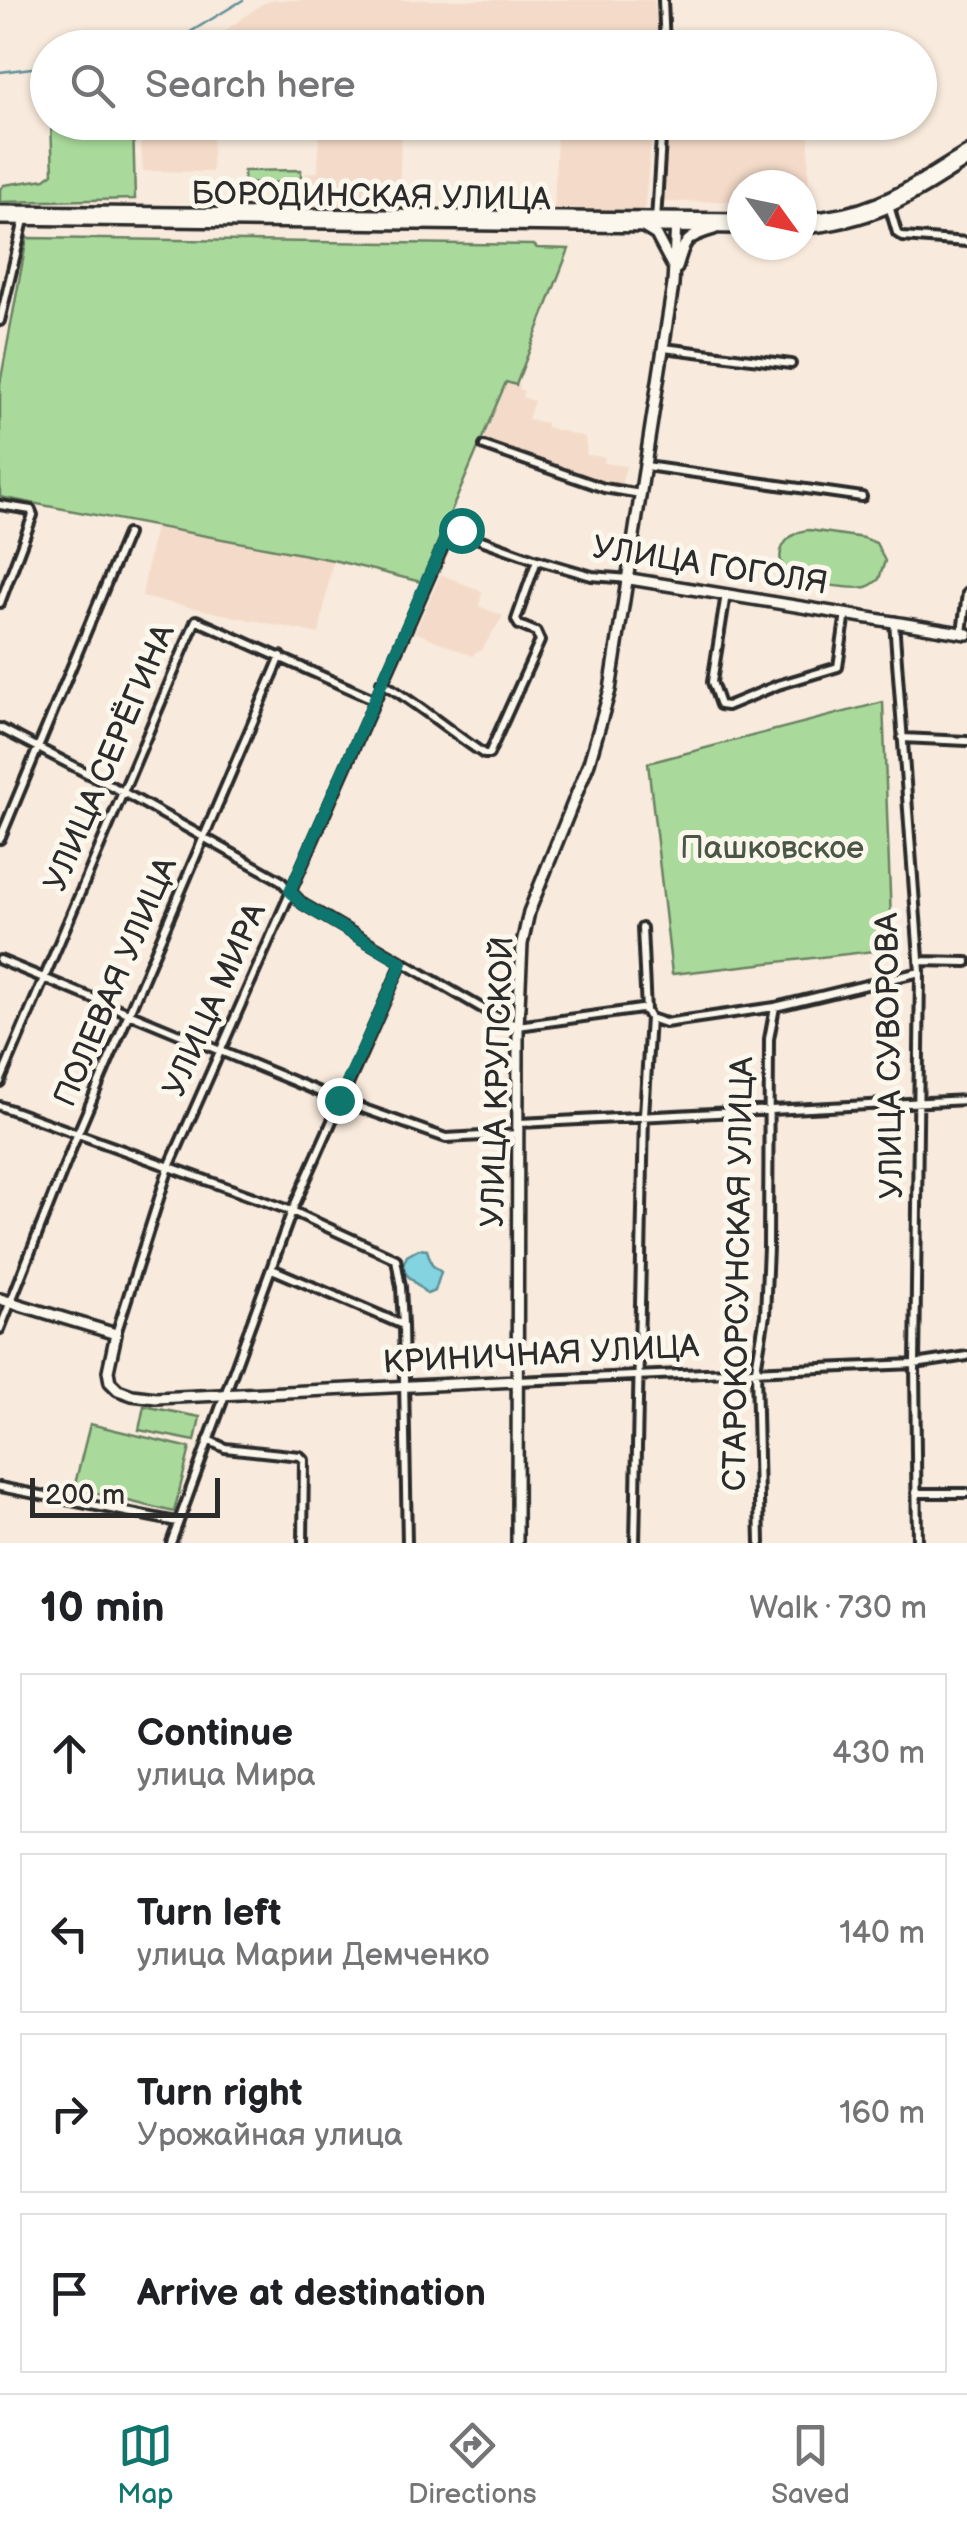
<!DOCTYPE html>
<meta charset="utf-8">
<style>
:root{--surface:#fff;--page:#f6f6f6;--text:#202124;--muted:#757577;--line:#e0e0e0;--accent:#0f766e}
body{margin:0;font-family:"Balsamiq Sans",sans-serif;background:var(--page);color:var(--text)}
.compass{position:absolute;left:727px;top:170px;width:90px;height:90px;border-radius:50%;background:var(--surface);box-shadow:0 2px 8px #0004;rotate:123deg}
.scale{position:absolute;left:30px;bottom:25px;width:190px;box-sizing:border-box;padding-left:10px;border:5px solid #2b2b2b;border-top:0;font-size:28px;line-height:35px;white-space:nowrap;color:#2b2b2b;-webkit-text-stroke:8px #fbf7ec;paint-order:stroke}
.stop{position:absolute;width:30px;height:30px;margin:-22px;border:8px solid #0f766e;border-radius:50%;background:#fff}
.stop.end{background:#0f766e;border-color:#fff;box-shadow:0 2px 10px #0008}
.list{margin:0;padding:0;list-style:none}
h2{display:flex;justify-content:space-between;align-items:center;height:130px;margin:0;padding:0 40px;font-size:42px}
h2 small{font-size:32px;font-weight:400;color:var(--muted)}
.list li{display:grid;grid-template-columns:65px 1fr auto;gap:30px;align-items:center;box-sizing:border-box;height:160px;margin:0 20px 20px;padding:0 20px;border:2px solid var(--line);border-radius:0px}
.list b{display:block;font-size:38px;white-space:nowrap}
.list p{margin:0;font-size:32px;white-space:nowrap;color:var(--muted)}
.list em{font-size:32px;font-style:normal;color:var(--muted)}
.icon{flex:none;width:55px;height:55px;fill:none;stroke:currentColor;stroke-width:2;stroke-linecap:round;stroke-linejoin:round}
.map{position:relative;flex:none;width:967px;height:1543px;overflow:hidden}
.search{position:absolute;background:var(--surface);box-shadow:0 2px 8px #0004;left:30px;right:30px;top:30px;height:110px;display:flex;align-items:center;gap:25px;box-sizing:border-box;padding:0 35px;border-radius:55px;color:var(--muted);font-size:38px}
.sheet{height:850px;background:var(--surface)}
nav{display:flex;justify-content:space-around;align-items:center;box-sizing:border-box;height:140px;border-top:2px solid var(--line);background:var(--surface);font-size:28px;color:var(--muted)}
nav a{display:grid;justify-items:center;gap:5px}
nav .on{color:var(--accent)}
.map>svg:first-child{display:block}
</style>
<div class="map">
<svg width="967" height="1543" viewBox="0 0 967 1543">
<rect width="100%" height="100%" fill="#f8eadc"/>
<filter id="ink" filterUnits="userSpaceOnUse"><feTurbulence type="fractalNoise" baseFrequency=".01" numOctaves="2"/><feDisplacementMap in="SourceGraphic" scale="20" xChannelSelector="R" yChannelSelector="G"/><feConvolveMatrix kernelMatrix="1 2 1 2 8 2 1 2 1" color-interpolation-filters="sRGB"/></filter>
<g filter="url(#ink)">
<!-- built -->
<path fill="#f4dbc9" d="M 274,0 L 654,0 L 660,47 L 213,47 L 211,41 L 262,4 Z
M 139,123 L 213,123 L 212,172 L 143,171 Z
M 319,123 L 415,123 L 402,127 L 398,210 L 305,209 L 306,173 L 318,172 Z
M 513,123 L 653,123 L 644,214 L 554,211 L 557,133 L 512,130 Z
M 669,123 L 809,123 L 808,201 L 802,201 L 802,185 L 742,185 L 742,201 L 663,202 Z
M 507,381 L 520,385 L 519,389 L 524,391 L 522,397 L 534,401 L 528,419 L 546,423 L 546,427 L 585,437 L 587,455 L 605,457 L 604,463 L 626,466 L 620,489 L 483,441 Z
M 155,525 L 333,560 L 319,634 L 142,597 Z
M 441,574 L 482,592 L 479,606 L 503,616 L 481,651 L 476,652 L 473,656 L 415,632 Z"/>
<!-- green -->
<path fill="#a9da9b" stroke="#6a8263" stroke-width="2.5" d="M 51,123 L 133,123 L 135,199 L 0,202 L 0,189 L 4,185 L 45,179 L 53,173 Z
M 301,170 L 301,182 L 244,183 L 244,171 Z
M 27,238 L 534,245 L 537,248 L 569,249 L 516,385 L 506,382 L 421,582 L 333,560 L 0,497 L 0,384 Z
M 809,530 L 864,538 L 876,543 L 885,561 L 879,579 C 874,583 873,585 866,587 C 854,590 798,582 789,574 C 769,556 787,531 809,530 Z
M 883,702 L 892,949 L 672,974 L 648,763 Z
M 144,1406 L 200,1417 L 195,1441 L 139,1430 Z
M 90,1424 L 190,1448 L 174,1512 L 74,1488 Z"/>
<!-- water -->
<path fill="#84d3e0" stroke="#609098" stroke-width="2.5" d="M 419,1249 L 427,1250 L 432,1265 L 441,1272 L 435,1291 L 427,1294 L 406,1274 L 403,1264 L 407,1256 Z"/>
<g fill="none" stroke-linecap="round" stroke-linejoin="round">
<!-- stream -->
<path stroke="#609098" stroke-width="2.5" d="M 144,48 L 187,34 L 243,0
M 0,72 L 48,66"/>
<defs>
<path id="street" d="M 663,0 L 665,48
M 890,209 L 897,233 L 903,237 L 967,242
M 656,221 L 662,122
M 0,321 L 24,220
M 664,348 L 791,364
M 484,446 L 604,488 L 641,494
M 646,466 L 862,497
M 0,505 L 31,510 L 33,515 L 0,603
M 726,594 L 712,682 L 720,705 L 727,706 L 778,685 L 838,667 L 846,613
M 894,621 L 920,972 L 915,1364 L 917,1543
M 962,633 L 967,593
M 381,682 C 417,703 449,731 484,754 L 489,754 L 540,641 L 536,632 L 519,625 L 516,620 L 537,560
M 0,728 L 123,792 L 280,880 L 303,904 L 497,1017 L 518,1026 L 641,1009 L 646,1011 L 650,1018 L 665,1023 L 775,1007 L 920,972
M 902,738 L 967,741
M 0,839 L 127,534
M 642,928 L 646,1011
M 0,960 L 339,1100 L 446,1138 L 518,1134
M 919,961 L 967,962
M 0,1082 L 196,620 L 373,699
M 0,1106 L 292,1211 L 396,1259 L 401,1287 L 403,1325
M 520,1123 L 967,1100
M 272,1269 L 403,1325 L 407,1543
M 0,1329 L 77,1135 L 281,656
M 116,1334 L 169,1167 L 451,529 L 537,560 L 592,576 L 629,579
M 517,1381 L 915,1364 L 967,1356
M 208,1440 L 225,1448 L 300,1456 L 304,1460 L 303,1543
M 0,1487 L 177,1522
M 916,1493 L 967,1493
M 171,1543 L 292,1211 L 402,963
M 635,1543 L 644,1115 L 650,1018
M 760,1543 L 756,1369 L 765,1315 L 768,1247 L 769,1039 L 775,1007"/>
<path id="secondary" d="M 643,227 L 656,235 L 672,265
M 677,268 C 684,240 686,237 714,229
M 630,579 L 967,634
M 0,1299 L 116,1334 L 108,1371 L 110,1382 L 118,1390 L 132,1395 L 156,1398 L 517,1381
M 517,1543 L 518,1026 L 522,944 L 529,912 L 589,763 L 610,690 L 673,285 L 676,221"/>
<path id="primary" d="M 0,211 L 742,219
M 0,219 L 742,228
M 802,219 C 876,215 907,188 967,152
M 802,228 C 874,222 908,199 967,161"/>
</defs>
<!-- street casing -->
<use href="#street" stroke="#2b2b2b" stroke-width="14"/>
<!-- secondary casing -->
<use href="#secondary" stroke="#2b2b2b" stroke-width="16"/>
<!-- primary casing -->
<use href="#primary" stroke="#2b2b2b" stroke-width="16"/>
<!-- street -->
<use href="#street" stroke="#fbf7ec" stroke-width="6"/>
<!-- secondary -->
<use href="#secondary" stroke="#fbf7ec" stroke-width="9"/>
<!-- primary -->
<use href="#primary" stroke="#fbf7ec" stroke-width="9"/>
</g>
</g>
<g fill="none" stroke-linecap="round" stroke-linejoin="round" filter="url(#ink)">
<!-- route -->
<path stroke="#0f766e" stroke-width="12" d="M 339,1100 L 402,963 L 302,904 L 290,891 L 445,539 L 451,529 L 461,530"/>
</g>
<g text-anchor="middle" dominant-baseline="central" stroke-width="10" stroke-linejoin="round" paint-order="stroke">
<!-- street labels -->
<g font-size="32" fill="#2b2b2b" stroke="#fbf7ec">
<text transform="translate(371 197) rotate(1)">БОРОДИНСКАЯ УЛИЦА</text>
<text transform="translate(710 566) rotate(9)">УЛИЦА ГОГОЛЯ</text>
<text transform="translate(110 758) rotate(-67)">УЛИЦА СЕРЁГИНА</text>
<text transform="translate(116 982) rotate(-67)">ПОЛЕВАЯ УЛИЦА</text>
<text transform="translate(215 1000) rotate(-66)">УЛИЦА МИРА</text>
<text transform="translate(890 1056) rotate(-91)">УЛИЦА СУВОРОВА</text>
<text transform="translate(498 1082) rotate(-88)">УЛИЦА КРУПСКОЙ</text>
<text transform="translate(739 1274) rotate(-89)">СТАРОКОРСУНСКАЯ УЛИЦА</text>
<text transform="translate(541 1355) rotate(-3)">КРИНИЧНАЯ УЛИЦА</text>
</g>
<!-- park labels -->
<g font-size="32" fill="#4a5747" stroke="#fbf7ec">
<text x="772" y="848">Пашковское</text>
</g>
</g>
</svg>
<svg class="compass" viewBox="-18 -18 36 36"><path d="M0-13l5 13h-10z" fill="#e53935"/><path d="M0 13l5-13h-10z" fill="#757577"/></svg>
<div class="scale">200 m</div>
<div class="stop" style="left:461px;top:530px"></div>
<div class="stop end" style="left:339px;top:1100px"></div>
<div class="search"><svg class="icon" aria-label="search" viewBox="0 0 24 24"><circle cx="10" cy="10" r="6"/><path d="M15 15l6 6"/></svg>Search here</div>
</div>
<section class="sheet">
<h2>10 min<small>Walk · 730 m</small></h2>
<ul class="list">
<li><svg class="icon" aria-label="ahead" viewBox="0 0 24 24"><path d="M12 20V5M6 11l6-6 6 6"/></svg><div><b>Continue</b><p>улица Мира</p></div><em>430 m</em></li>
<li><svg class="icon" aria-label="left" viewBox="0 0 24 24"><path d="M17 20v-9H6M10 6l-5 5 5 5"/></svg><div><b>Turn left</b><p>улица Марии Демченко</p></div><em>140 m</em></li>
<li><svg class="icon" aria-label="right" viewBox="0 0 24 24"><path d="M7 20v-9h11M14 6l5 5-5 5"/></svg><div><b>Turn right</b><p>Урожайная улица</p></div><em>160 m</em></li>
<li><svg class="icon" aria-label="arrive" viewBox="0 0 24 24"><path d="M6 21V4h12l-3 4 3 4H6"/></svg><div><b>Arrive at destination</b></div></li>
</ul>
</section>
<nav>
<a class="on"><svg class="icon" aria-label="map" viewBox="0 0 24 24"><path d="M3 6l6-2 6 2 6-2v14l-6 2-6-2-6 2zM9 4v14M15 6v14"/></svg>Map</a>
<a><svg class="icon" aria-label="directions" viewBox="0 0 24 24"><path d="M12 3l9 9-9 9-9-9zM9 14v-3h6M13 9l2 2-2 2"/></svg>Directions</a>
<a><svg class="icon" aria-label="saved" viewBox="0 0 24 24"><path d="M7 4h10v16l-5-4-5 4z"/></svg>Saved</a>
</nav>
